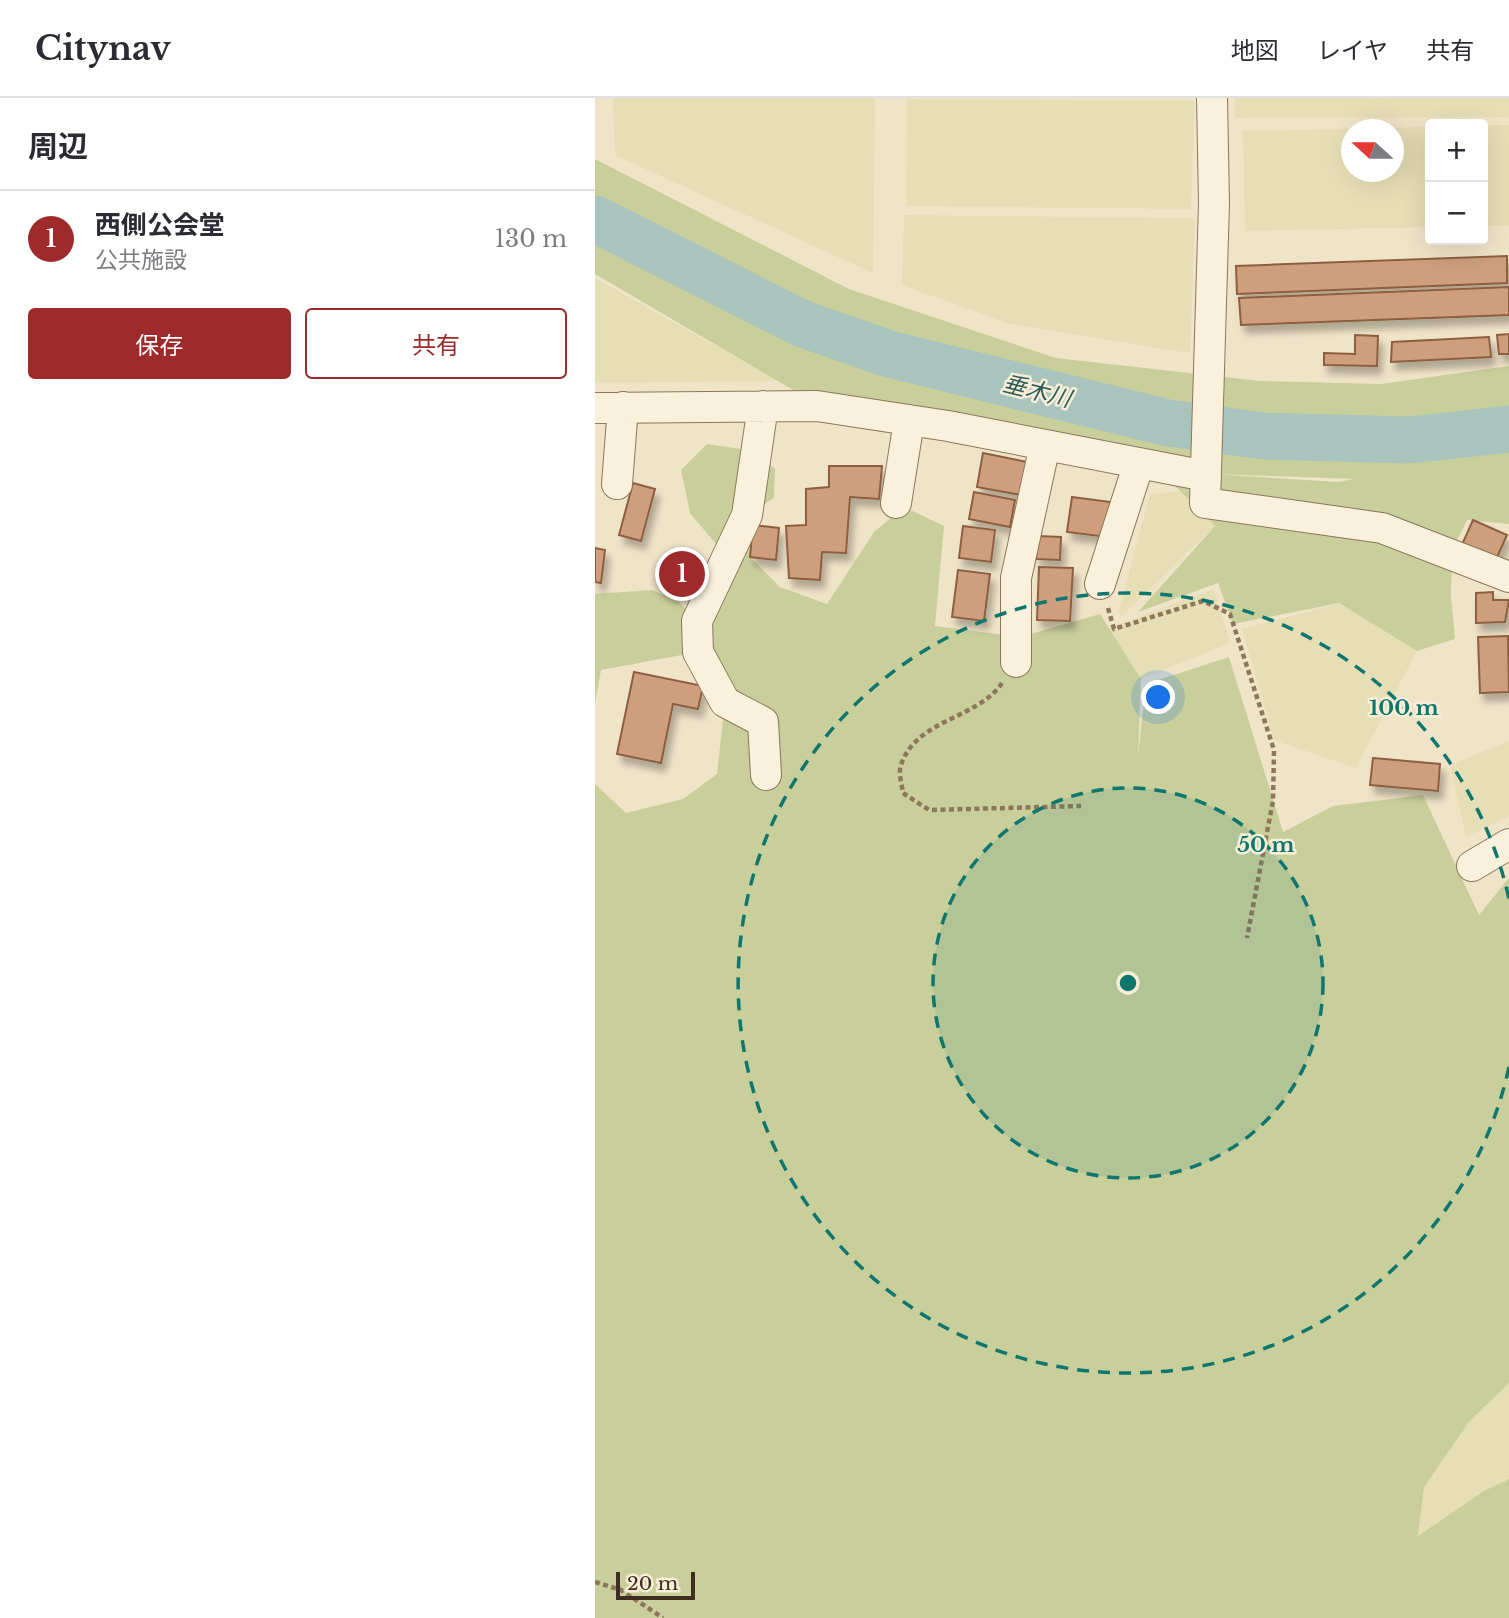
<!DOCTYPE html>
<html lang="ja">
<meta charset="utf-8">
<style>
:root{--surface:#fff;--page:#f7f7f7;--text:#2b2b33;--muted:#7c7c81;--line:#e1e1e2;--accent:#9e2a2b}
body{margin:0;font-family:"Libre Baskerville","Noto Sans JP",serif;background:var(--page);color:var(--text)}
.controls{position:absolute;right:21px;top:21px;display:grid;overflow:hidden;border-radius:7px;box-shadow:0 7px 28px #0002}
.controls button{width:63px;height:63px;display:grid;place-items:center;padding:0;border:0;border-bottom:2px solid var(--line);background:var(--surface);color:var(--text);font:35px sans-serif}
.compass{position:absolute;left:746px;top:21px;width:63px;height:63px;border-radius:50%;background:var(--surface);box-shadow:0 7px 28px #0002;rotate:291deg}
.scale{position:absolute;left:21px;bottom:18px;width:79px;box-sizing:border-box;padding-left:7px;border:4px solid #3d2e20;border-top:0;font-size:19px;line-height:24px;white-space:nowrap;color:#3d2e20;-webkit-text-stroke:5px #f7eed8;paint-order:stroke}
.you{position:absolute;left:564px;top:600px;width:24px;height:24px;margin:-18px;border:5px solid #fff;border-radius:50%;background:#1a73e8;box-shadow:0 0 0 10px #1a73e833}
.badge{display:grid;place-items:center;width:46px;height:46px;border-radius:50%;background:var(--accent);color:#fff;font-size:23px;font-weight:700}
.pin{position:absolute;translate:-50% -50%;border:4px solid #fff;box-shadow:0 2px 7px #0006}
.list{margin:0;padding:0;list-style:none}
h2{display:flex;justify-content:space-between;align-items:center;height:91px;margin:0;padding:0 28px;font-size:30px}
h2 small{font-size:23px;font-weight:400;color:var(--muted)}
.list li{display:grid;grid-template-columns:46px 1fr auto;gap:21px;align-items:center;box-sizing:border-box;height:98px;padding:0 28px;border-top:2px solid var(--line)}
.list b{display:block;font-size:26px;white-space:nowrap}
.list p{margin:0;font-size:23px;white-space:nowrap;color:var(--muted)}
.list em{font-size:23px;font-style:normal;color:var(--muted)}
.actions{display:flex;gap:14px;padding:21px 28px}
.actions a{flex:1;padding:16px 0;border:2px solid var(--accent);border-radius:7px;text-align:center;font-size:24px;color:var(--accent)}
.actions .main{background:var(--accent);color:#fff}
.map{position:relative;flex:none;width:914px;height:1520px;overflow:hidden}
header{display:flex;align-items:center;gap:42px;box-sizing:border-box;height:98px;padding:0 35px;background:var(--surface);border-bottom:2px solid var(--line)}
header strong{font-size:33px}
nav{display:flex;gap:38px;margin-inline-start:auto;font-size:24px}
main{display:flex}
aside{flex:1;background:var(--surface)}
.map>svg:first-child{display:block}
</style>
<header>
<strong>Citynav</strong>
<nav><a>地図</a><a>レイヤ</a><a>共有</a></nav>
</header>
<main>
<aside>
<h2>周辺<small></small></h2>
<ul class="list">
<li><span class="badge">1</span><div><b>西側公会堂</b><p>公共施設</p></div><em>130 m</em></li>
</ul>
<div class="actions"><a class="main">保存</a><a>共有</a></div>
</aside>
<div class="map">
<svg width="914" height="1520" viewBox="0 0 914 1520">
<defs>
<filter id="shadow"><feDropShadow dx="4.5" dy="8" stdDeviation="3.5" flood-color="#0004"/></filter>
</defs>
<rect width="100%" height="100%" fill="#f0e4c8"/>
<!-- farmland -->
<path fill="#e6deb5" fill-rule="evenodd" d="M 18,0 L 280,0 L 278,175 L 20,57 Z
M 640,0 L 914,0 L 914,19 L 640,20 Z
M 312,1 L 600,3 L 596,111 L 311,108 Z
M 888,27 L 914,27 L 914,128 L 888,128 Z
M 835,29 L 835,129 L 650,133 L 648,33 ZM 757,32 L 799,32 L 799,74 L 757,74 Z
M 309,117 L 600,120 L 595,255 L 415,226 L 307,187 Z
M 0,180 L 180,281 L 184,283 L 0,285 Z
M 585,393 L 620,428 L 525,520 L 524,512 L 555,396 Z
M 619,491 L 635,545 L 546,581 L 513,530 Z
M 745,505 L 822,553 L 761,670 L 679,642 L 647,531 Z
M 914,643 L 914,718 L 871,739 L 855,667 Z
M 914,1285 L 914,1383 L 823,1439 L 822,1392 L 874,1324 Z"/>
<!-- green -->
<path fill="#c9cf9b" fill-rule="evenodd" d="M 0,61 L 254,191 L 461,260 L 665,283 L 786,286 L 914,268 L 914,426 L 872,422 L 857,453 L 856,497 L 860,541 L 822,553 L 744,505 L 638,526 L 623,485 L 543,514 L 620,428 L 565,373 L 227,309 L 0,176 ZM 617,376 L 759,381 L 743,384 Z
M 112,346 L 159,353 L 180,371 L 179,400 L 152,417 L 155,459 L 185,489 L 232,506 L 279,434 L 309,409 L 349,428 L 340,528 L 425,539 L 505,516 L 546,581 L 543,658 L 551,586 L 634,559 L 688,734 L 738,708 L 828,697 L 884,817 L 914,780 L 914,1285 L 874,1324 L 829,1389 L 823,1438 L 889,1393 L 914,1381 L 914,1520 L 0,1520 L 0,686 L 31,715 L 88,701 L 122,676 L 130,604 L 115,568 L 117,531 L 130,457 L 95,415 L 86,372 Z
M 57,492 L 83,503 L 102,523 L 103,554 L 6,572 L 0,605 L 0,496 Z"/>
<g fill="none" stroke-linecap="round" stroke-linejoin="round">
<!-- river -->
<path stroke="#a9c4bc" stroke-width="47" d="M 0,121 L 208,226 L 294,256 L 573,325 L 668,338 L 815,342 L 914,331"/>
</g>
<!-- building -->
<path fill="#cf9f7d" stroke="#8d5f41" stroke-width="2" filter="url(#shadow)" d="M 912,158 L 912,185 L 642,196 L 641,168 Z
M 914,189 L 914,217 L 646,227 L 644,200 Z
M 914,236 L 914,256 L 904,256 L 902,237 Z
M 760,237 L 783,238 L 782,268 L 729,267 L 729,255 L 760,256 Z
M 894,239 L 896,259 L 796,264 L 797,244 Z
M 388,355 L 432,364 L 426,397 L 382,389 Z
M 234,368 L 287,368 L 284,401 L 255,399 L 251,455 L 227,454 L 225,482 L 194,480 L 191,428 L 211,427 L 211,391 L 234,389 Z
M 38,385 L 60,391 L 46,443 L 24,437 Z
M 379,394 L 420,402 L 415,429 L 374,421 Z
M 477,399 L 516,404 L 512,439 L 472,434 Z
M 878,422 L 912,437 L 899,466 L 865,451 Z
M 158,427 L 184,430 L 181,462 L 155,459 Z
M 368,428 L 400,432 L 396,464 L 364,460 Z
M 443,438 L 466,439 L 465,462 L 441,461 Z
M 0,450 L 10,452 L 6,485 L 0,484 Z
M 74,455 L 111,470 L 103,497 L 63,483 Z
M 444,469 L 478,470 L 475,523 L 442,522 Z
M 363,472 L 395,476 L 389,523 L 357,519 Z
M 898,494 L 898,502 L 914,502 L 910,524 L 881,525 L 881,495 Z
M 913,538 L 914,594 L 885,595 L 883,539 Z
M 39,574 L 108,588 L 103,611 L 78,606 L 66,665 L 22,656 Z
M 778,660 L 845,666 L 843,693 L 775,687 Z"/>
<g fill="none" stroke-linecap="round" stroke-linejoin="round">
<defs>
<path id="street" d="M 617,0 L 619,105 L 610,405 L 787,430 L 914,479
M 168,308 L 152,417 L 102,523 L 103,554 L 130,604 L 168,624 L 171,677
M 0,310 L 222,308 L 353,328 L 611,378
M 22,386 L 28,309
M 301,405 L 314,323
M 505,486 L 544,365
M 421,564 L 421,480 L 450,347
M 877,768 L 914,746"/>
</defs>
<!-- street casing -->
<use href="#street" stroke="#8d765c" stroke-width="32"/>
<!-- path -->
<path stroke="#8d765c" stroke-width="4.5" stroke-dasharray="5 3.5" stroke-linecap="butt" d="M 513,510 L 519,531 L 608,503 L 635,516 L 679,652 L 678,703 L 652,840
M 407,585 C 383,621 321,621 306,667 C 303,675 307,687 308,695 L 334,712 L 486,708
M 0,1484 L 26,1492 L 68,1520"/>
<!-- street -->
<use href="#street" stroke="#faf1dc" stroke-width="30"/>
</g>
<!-- distance rings -->
<circle cx="533" cy="885" r="195" fill="#0f766e" fill-opacity=".12"/>
<g fill="none" stroke="#0f766e" stroke-width="3.5" stroke-dasharray="12 9">
<circle cx="533" cy="885" r="195"/>
<path d="M914 969A390 390 0 1 1 914 801"/>
</g>
<g text-anchor="middle" dominant-baseline="central" stroke-width="5" stroke-linejoin="round" paint-order="stroke">
<!-- water labels -->
<g font-size="23" font-style="italic" fill="#2f5d5a" stroke="#f7eed8">
<text transform="translate(442 293) rotate(14)">垂木川</text>
</g>
</g>
<circle cx="533" cy="885" r="10" fill="#0f766e" stroke="#f7eed8" stroke-width="3.5"/>
<g font-size="21" text-anchor="middle" font-weight="bold" fill="#0f766e" stroke="#f7eed8" stroke-width="5" stroke-linejoin="round" paint-order="stroke">
<text x="809" y="617">100 m</text>
<text x="671" y="754">50 m</text>
</g>
</svg>
<div class="controls">
<button>+</button>
<button>−</button>
</div>
<svg class="compass" viewBox="-18 -18 36 36"><path d="M0-13l5 13h-10z" fill="#e53935"/><path d="M0 13l5-13h-10z" fill="#7c7c81"/></svg>
<div class="scale">20 m</div>
<div class="you"></div>
<div class="pin badge" style="left:87px;top:476px">1</div>
</div>
</main>
